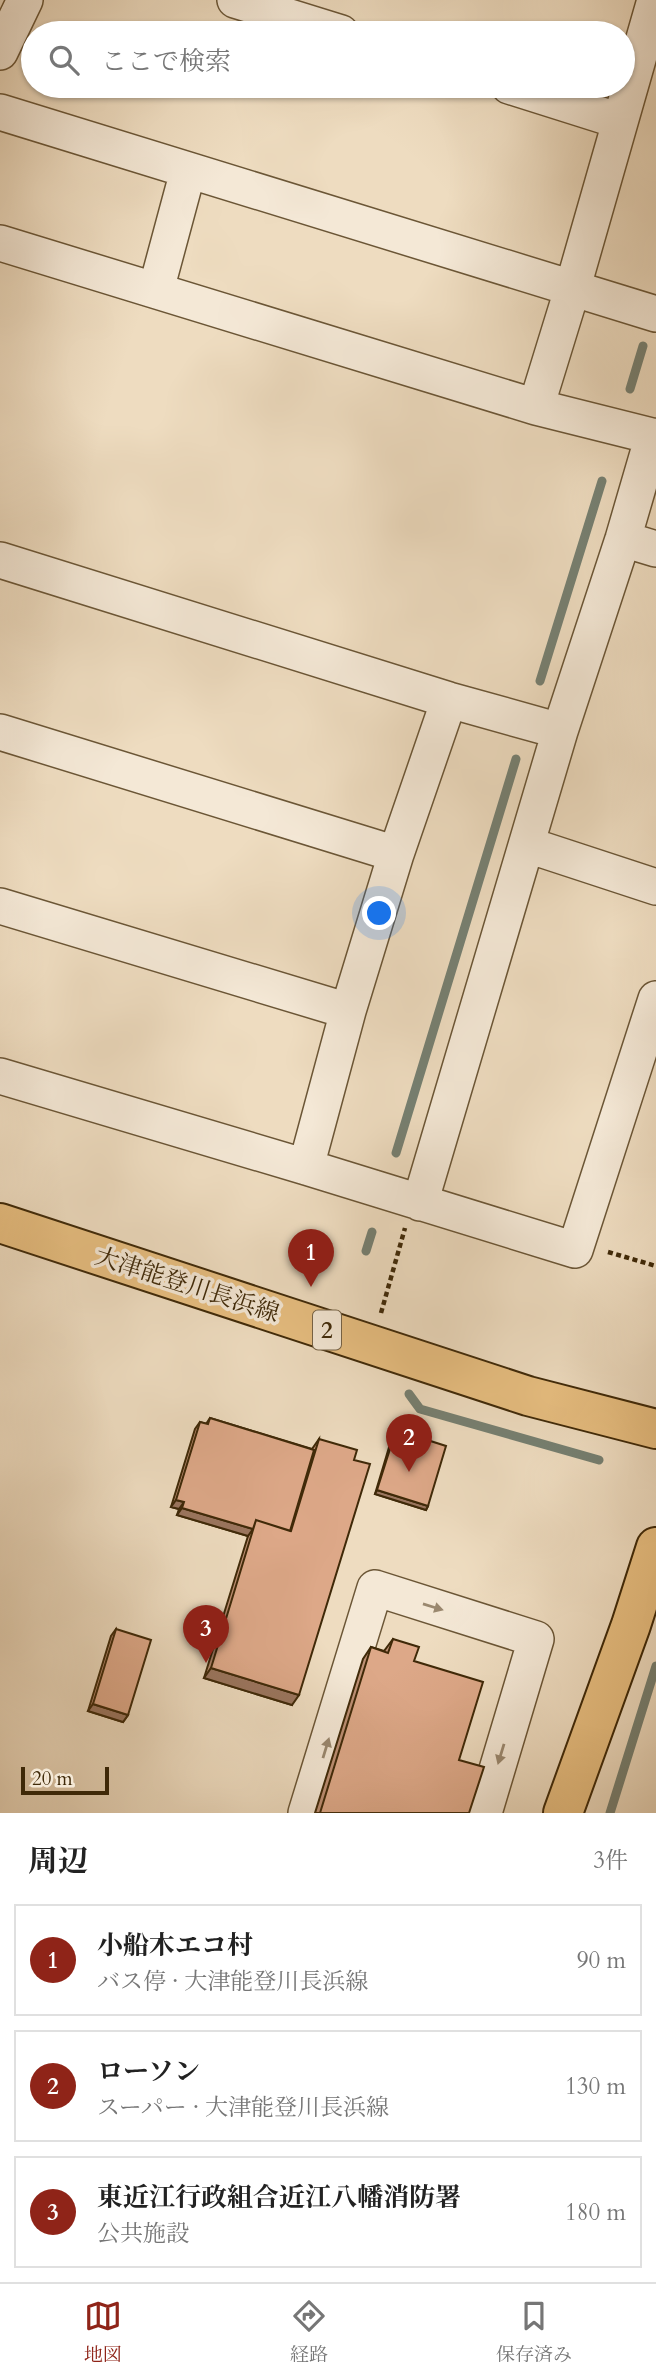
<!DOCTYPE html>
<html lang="ja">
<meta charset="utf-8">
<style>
:root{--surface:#fff;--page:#f6f6f6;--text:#222;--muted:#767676;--line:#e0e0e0;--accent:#8f2418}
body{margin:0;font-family:Cardo,"Noto Serif JP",serif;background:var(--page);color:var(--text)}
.scale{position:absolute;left:21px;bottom:18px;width:88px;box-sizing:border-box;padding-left:7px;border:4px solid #3f2908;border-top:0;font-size:19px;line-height:24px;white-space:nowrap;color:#3f2908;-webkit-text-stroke:5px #f4e8d6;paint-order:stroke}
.you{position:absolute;left:380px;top:914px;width:24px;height:24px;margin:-18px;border:5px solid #fff;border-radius:50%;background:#1a73e8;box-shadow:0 0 0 10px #1a73e833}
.badge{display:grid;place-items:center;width:46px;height:46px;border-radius:50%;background:var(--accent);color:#fff;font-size:23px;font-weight:700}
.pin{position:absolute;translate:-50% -58px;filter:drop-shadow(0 2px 4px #0008)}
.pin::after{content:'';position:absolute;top:37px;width:24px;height:21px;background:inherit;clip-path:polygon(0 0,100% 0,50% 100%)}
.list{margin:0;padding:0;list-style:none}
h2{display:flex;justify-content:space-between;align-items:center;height:91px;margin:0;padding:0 28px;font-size:30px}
h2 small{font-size:23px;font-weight:400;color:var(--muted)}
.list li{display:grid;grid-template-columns:46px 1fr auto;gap:21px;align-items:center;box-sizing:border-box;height:112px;margin:0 14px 14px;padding:0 14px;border:2px solid var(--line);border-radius:0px}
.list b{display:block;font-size:26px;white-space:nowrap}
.list p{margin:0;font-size:23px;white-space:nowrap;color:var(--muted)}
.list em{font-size:23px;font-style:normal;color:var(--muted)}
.icon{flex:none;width:38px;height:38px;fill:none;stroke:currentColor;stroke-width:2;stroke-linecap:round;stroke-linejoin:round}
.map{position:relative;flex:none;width:656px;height:1813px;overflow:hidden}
.search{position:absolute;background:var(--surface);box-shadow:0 2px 5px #0004;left:21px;right:21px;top:21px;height:77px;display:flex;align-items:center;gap:18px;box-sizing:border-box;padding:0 24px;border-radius:38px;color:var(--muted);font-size:26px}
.sheet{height:469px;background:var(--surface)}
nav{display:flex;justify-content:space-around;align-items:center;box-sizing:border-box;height:98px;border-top:2px solid var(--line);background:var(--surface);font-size:19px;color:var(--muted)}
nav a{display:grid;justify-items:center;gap:4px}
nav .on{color:var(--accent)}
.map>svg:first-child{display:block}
</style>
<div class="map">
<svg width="656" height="1813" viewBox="0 0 656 1813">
<rect width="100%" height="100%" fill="#eedcc0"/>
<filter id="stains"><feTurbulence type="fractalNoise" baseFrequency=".00286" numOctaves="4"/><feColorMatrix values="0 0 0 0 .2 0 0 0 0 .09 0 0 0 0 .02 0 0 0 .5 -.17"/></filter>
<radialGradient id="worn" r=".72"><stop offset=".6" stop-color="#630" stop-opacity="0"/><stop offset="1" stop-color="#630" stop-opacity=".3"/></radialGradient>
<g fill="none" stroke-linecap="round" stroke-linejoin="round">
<!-- stream -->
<path stroke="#768072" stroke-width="9" d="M 630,389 L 643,346
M 540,681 L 602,481
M 396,1153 L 516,759
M 366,1251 L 372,1232
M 409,1394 L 420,1409 L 599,1460
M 610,1813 L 656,1666"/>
<defs>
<path id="minor" d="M 235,0 L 341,33
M 0,52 L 25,0
M 509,86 L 620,121
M 0,112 L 656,314
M 0,243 L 536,407 L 656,437
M 156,290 L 188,171
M 536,407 L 572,290 L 655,0
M 623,539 L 656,549
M 0,560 L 449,700 L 560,731
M 0,732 L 396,854
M 528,845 L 656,887
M 0,906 L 348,1011
M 0,1076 L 306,1167 L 575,1250 L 656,999
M 306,1167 L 348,1011 L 396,854 L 449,700
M 420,1203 L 560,731 L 623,539 L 653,436
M 306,1813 L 375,1588 L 536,1639 L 484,1813"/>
<path id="major" d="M 0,1223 L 528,1396 L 656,1429
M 563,1813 L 631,1625 L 656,1547"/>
</defs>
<!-- minor casing -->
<use href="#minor" stroke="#6b5636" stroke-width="38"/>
<!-- major casing -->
<use href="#major" stroke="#3f2908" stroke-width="42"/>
<!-- path -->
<path stroke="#3f2908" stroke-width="4.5" stroke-dasharray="5 3.5" stroke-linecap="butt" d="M 608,1252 L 656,1266
M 381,1313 L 405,1228"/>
<!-- minor -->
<use href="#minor" stroke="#f4e8d6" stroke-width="35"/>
<!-- major -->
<use href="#major" stroke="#e7be80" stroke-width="38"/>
</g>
<!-- wall -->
<path fill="#be9075" stroke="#3f2908" stroke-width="2" d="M 210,1418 L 312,1449 L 319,1439 L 292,1705 L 204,1678 L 248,1536 L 177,1515 L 179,1509 L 171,1507 L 195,1429 L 200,1422 L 206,1424 Z
M 396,1430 L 428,1506 L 426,1510 L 375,1494 L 393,1434 Z
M 116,1629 L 128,1715 L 123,1722 L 88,1711 L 111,1636 Z
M 393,1639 L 414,1661 L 459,1760 L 469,1813 L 315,1813 L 363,1659 L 371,1647 L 384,1651 Z"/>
<!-- shaded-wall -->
<path fill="#9b765f" stroke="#3f2908" stroke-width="2" d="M 377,1490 L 428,1506 L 426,1510 L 375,1494 Z
M 176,1500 L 184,1502 L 179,1509 L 171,1507 Z
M 182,1508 L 253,1529 L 248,1536 L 177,1515 Z
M 211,1668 L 299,1695 L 292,1705 L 204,1678 Z
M 93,1704 L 128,1715 L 123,1722 L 88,1711 Z"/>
<!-- building -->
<path fill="#dda888" stroke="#3f2908" stroke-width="2" d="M 210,1418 L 314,1450 L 290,1531 L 256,1520 L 253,1529 L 182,1508 L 184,1502 L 176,1500 L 200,1422 L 208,1424 Z
M 396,1430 L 446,1446 L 428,1506 L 377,1490 Z
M 319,1439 L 357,1450 L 354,1460 L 370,1464 L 299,1695 L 211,1668 L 256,1520 L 291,1531 Z
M 116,1629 L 151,1640 L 128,1715 L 93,1704 Z
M 393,1639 L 419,1647 L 414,1661 L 483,1682 L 459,1760 L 484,1767 L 469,1813 L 320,1813 L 371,1647 L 388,1653 Z"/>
<!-- one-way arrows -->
<defs><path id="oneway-solid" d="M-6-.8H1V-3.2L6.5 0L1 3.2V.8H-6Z" transform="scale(1.75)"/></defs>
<g fill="#9a886f">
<use href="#oneway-solid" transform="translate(433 1607) rotate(17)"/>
<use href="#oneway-solid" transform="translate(326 1748) rotate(-73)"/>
<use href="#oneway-solid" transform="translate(501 1754) rotate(107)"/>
</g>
<g text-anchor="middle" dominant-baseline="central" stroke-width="7" stroke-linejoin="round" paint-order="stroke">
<!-- shield labels -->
<rect fill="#f4e8d6" stroke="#756246" stroke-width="2" x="313" y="1310.5" width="28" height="39" rx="5"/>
<g font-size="23" font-weight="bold" fill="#3f2908">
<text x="327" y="1330">2</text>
</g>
<!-- street labels -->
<g font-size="24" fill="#3f2908" stroke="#f4e8d6">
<text transform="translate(187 1285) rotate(18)">大津能登川長浜線</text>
</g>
</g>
<rect width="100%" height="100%" filter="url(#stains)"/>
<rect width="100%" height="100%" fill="url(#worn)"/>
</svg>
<div class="scale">20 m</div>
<div class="you"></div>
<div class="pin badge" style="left:311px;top:1287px">1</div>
<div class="pin badge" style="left:409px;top:1472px">2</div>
<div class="pin badge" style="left:206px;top:1663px">3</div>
<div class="search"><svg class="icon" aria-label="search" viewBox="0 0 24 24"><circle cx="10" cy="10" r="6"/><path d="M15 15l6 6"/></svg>ここで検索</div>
</div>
<section class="sheet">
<h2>周辺<small>3件</small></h2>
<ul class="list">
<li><span class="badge">1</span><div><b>小船木エコ村</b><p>バス停 · 大津能登川長浜線</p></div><em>90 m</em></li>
<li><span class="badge">2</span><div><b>ローソン</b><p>スーパー · 大津能登川長浜線</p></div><em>130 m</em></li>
<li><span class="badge">3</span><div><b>東近江行政組合近江八幡消防署</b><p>公共施設</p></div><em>180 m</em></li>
</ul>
</section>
<nav>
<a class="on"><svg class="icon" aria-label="map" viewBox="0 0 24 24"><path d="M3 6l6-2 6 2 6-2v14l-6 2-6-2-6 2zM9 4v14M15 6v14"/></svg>地図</a>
<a><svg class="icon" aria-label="directions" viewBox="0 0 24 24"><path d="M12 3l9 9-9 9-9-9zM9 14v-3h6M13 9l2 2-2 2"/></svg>経路</a>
<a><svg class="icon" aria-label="saved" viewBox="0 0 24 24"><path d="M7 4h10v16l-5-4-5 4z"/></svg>保存済み</a>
</nav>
